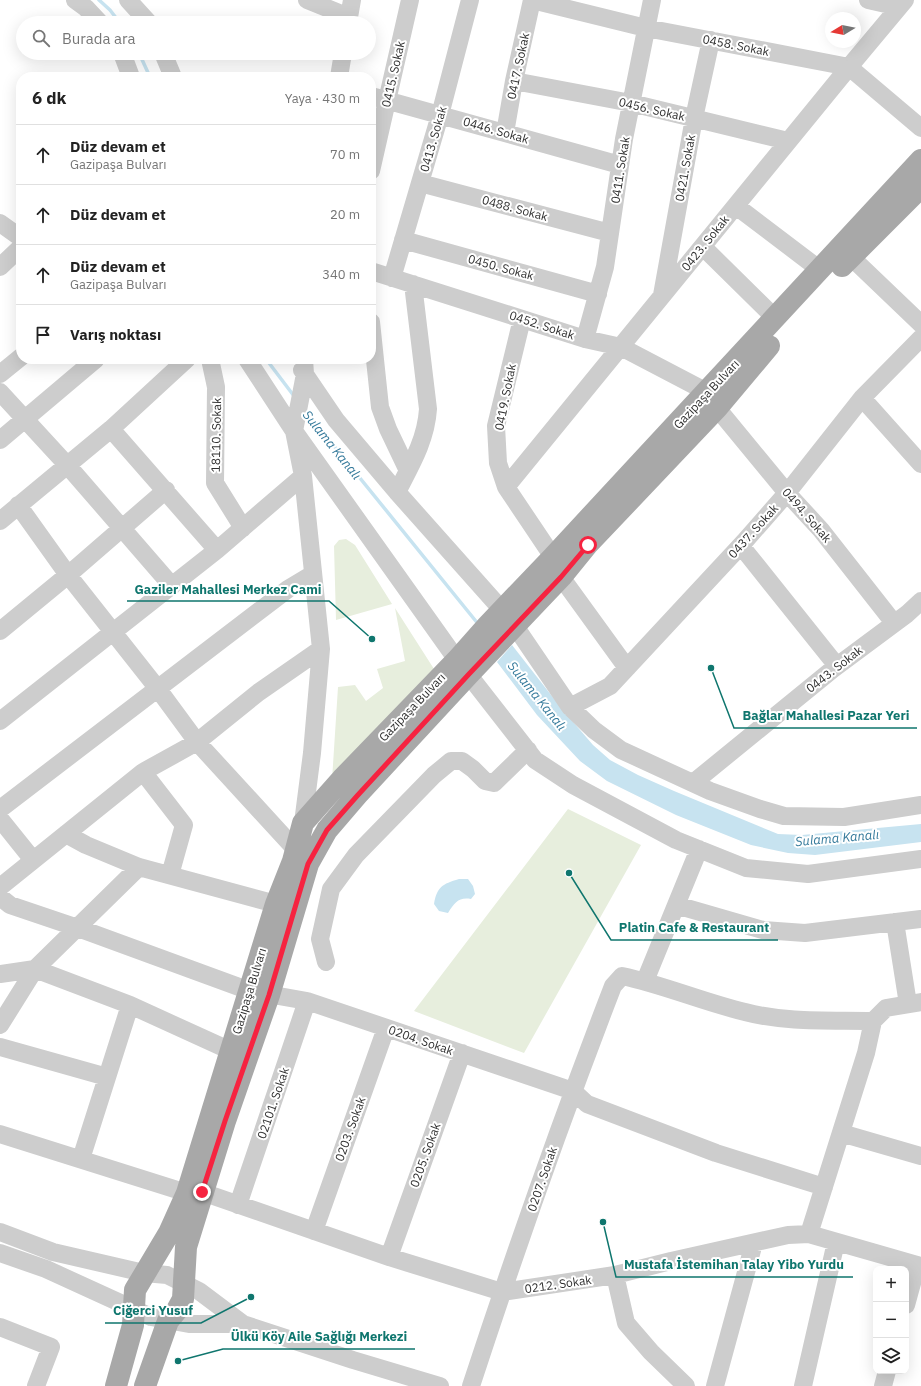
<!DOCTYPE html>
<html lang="tr">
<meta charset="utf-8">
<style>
:root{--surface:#fff;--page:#f2f2f2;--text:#222;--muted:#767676;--line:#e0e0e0}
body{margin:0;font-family:"IBM Plex Sans",sans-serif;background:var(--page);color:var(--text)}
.controls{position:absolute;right:12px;bottom:12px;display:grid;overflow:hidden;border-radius:8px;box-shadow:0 4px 16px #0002}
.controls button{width:36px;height:36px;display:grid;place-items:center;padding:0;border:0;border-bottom:1px solid var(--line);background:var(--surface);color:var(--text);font:20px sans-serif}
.compass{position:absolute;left:825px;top:12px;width:36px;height:36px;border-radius:50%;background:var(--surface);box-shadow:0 4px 16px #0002;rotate:260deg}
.stop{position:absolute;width:12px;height:12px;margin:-9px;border:3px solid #f62340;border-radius:50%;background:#fff}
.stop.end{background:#f62340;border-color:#fff;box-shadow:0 1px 4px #0008}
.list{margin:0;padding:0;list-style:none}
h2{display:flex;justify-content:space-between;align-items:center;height:52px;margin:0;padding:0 16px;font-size:17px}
h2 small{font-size:13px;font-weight:400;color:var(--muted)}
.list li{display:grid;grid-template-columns:26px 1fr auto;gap:12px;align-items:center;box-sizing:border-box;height:60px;padding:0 16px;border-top:1px solid var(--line)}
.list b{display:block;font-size:15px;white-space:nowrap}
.list p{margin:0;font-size:13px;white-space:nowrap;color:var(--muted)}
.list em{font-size:13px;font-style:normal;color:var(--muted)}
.icon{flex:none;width:22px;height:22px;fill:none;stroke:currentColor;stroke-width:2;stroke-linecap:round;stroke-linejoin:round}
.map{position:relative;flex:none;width:921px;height:1386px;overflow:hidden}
.search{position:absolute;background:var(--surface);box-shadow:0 4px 16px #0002;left:16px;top:16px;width:360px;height:44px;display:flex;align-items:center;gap:10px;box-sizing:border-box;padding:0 14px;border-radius:22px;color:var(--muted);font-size:15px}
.panel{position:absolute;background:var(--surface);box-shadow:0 4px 16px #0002;left:16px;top:72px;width:360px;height:292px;border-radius:16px}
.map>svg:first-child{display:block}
</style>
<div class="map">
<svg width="921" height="1386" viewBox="0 0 921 1386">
<rect width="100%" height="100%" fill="#fff"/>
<!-- green -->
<path fill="#e7eedd" d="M 346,539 L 355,545 L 392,604 L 336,620 L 334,546 L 339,540 Z
M 395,608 L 434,669 L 332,780 L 338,687 L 355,685 L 366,701 L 383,688 L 377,669 L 405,661 Z
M 568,809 L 641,845 L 524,1053 L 414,1011 Z"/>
<!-- water -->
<path fill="#c7e3f0" d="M 512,645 L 562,709 L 593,745 L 610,760 L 638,775 L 674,791 L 778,834 L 802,835 L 921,824 L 921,842 L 815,855 L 788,853 L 751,845 L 676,815 L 607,781 L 580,761 L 537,715 L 497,662 Z
M 459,879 L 468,879 L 473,886 L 475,894 L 471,899 C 459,897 455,902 448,913 L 439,911 L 434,904 C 437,887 442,884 459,879 Z"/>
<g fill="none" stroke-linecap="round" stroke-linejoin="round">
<!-- stream -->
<path stroke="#c7e3f0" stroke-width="3.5" d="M 99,0 L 110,10 L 120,23
M 139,53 L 150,77
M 266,359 L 294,396
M 304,409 L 479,625"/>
<!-- minor -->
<path stroke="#cdcdcd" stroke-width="18" d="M 75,0 L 86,8 L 100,23
M 128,0 L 149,23
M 307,0 L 349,17
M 868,0 L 899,7
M 348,23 L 352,0
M 122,53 L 131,77
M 163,53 L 173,77
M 339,77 L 343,53
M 514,81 L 631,103 L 788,141
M 371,96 L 620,165
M 505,133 L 514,81 L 532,0 L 646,28 L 849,67 L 921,128
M 371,171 L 410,0
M 420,183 L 610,233
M 736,206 L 819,269
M 0,223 L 21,238
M 403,240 L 598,294
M 703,247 L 775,318
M 851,257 L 921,324
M 0,267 L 21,247
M 371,271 L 585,339 L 621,347 L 707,392
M 392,278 L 440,115 L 470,0
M 662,295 L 694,118 L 711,40
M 522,319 L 496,426 L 498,463 L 506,487 L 553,557
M 371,322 L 380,407 L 388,429 L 408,471
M 585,339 L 605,267 L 624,139 L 652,0
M 210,359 L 216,387 L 215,483 L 243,528
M 247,359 L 294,431 L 457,660 L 535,760 L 573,785 L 676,840 L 746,868 L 808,874 L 921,859
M 302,370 L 336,420 L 397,492 L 502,610
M 0,374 L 21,357
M 0,392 L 68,466 L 172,586
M 862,398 L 921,464
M 717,408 L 787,493 L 821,530 L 894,623
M 111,429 L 217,550
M 0,440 L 96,359
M 506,487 L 849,67 L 905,0
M 397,492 C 411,465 426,440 428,409 L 413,284
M 18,505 L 68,575 L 158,689 L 197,742 L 296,850
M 0,521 L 111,429 L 187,359
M 741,546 L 837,666
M 561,577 L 627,668
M 515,626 L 570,707 L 594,730 L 621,750 L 710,791 L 760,809 L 784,816 L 844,817 L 921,805
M 0,631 L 68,575 L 166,490
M 570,707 L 610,686 L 744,542 L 787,493 L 862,398 L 921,338
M 0,721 L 217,550 L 303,476
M 143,772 L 184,825 L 170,875
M 693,783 L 833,669 L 907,614 L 921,601
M 0,809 L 288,589 L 313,574
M 0,819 L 33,860
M 303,823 L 312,753 L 321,649 L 303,476 L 294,431 L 305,374 L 304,359
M 66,834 L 86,845 L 139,867 L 276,904
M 0,887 L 143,772 L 197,742 L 259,692 L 321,649
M 0,897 L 10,905 L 78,928 L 250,991 L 307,1001 L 573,1091 L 587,1104 L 716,1153 L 824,1187
M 676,905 L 763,930 L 805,933 L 921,919
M 895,922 L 908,1004
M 326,962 L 320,939 L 331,889 L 356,855 L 434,775 L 451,761 L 462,761 L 473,769 L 485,781 L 494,783 L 528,750
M 0,974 L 35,969 L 130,1005 L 231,1051
M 645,981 L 699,849
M 0,1025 L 35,969 L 139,867
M 0,1047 L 107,1077
M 841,1133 L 921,1156
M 0,1134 L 187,1193
M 81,1159 L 130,1005
M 202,1192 L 389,1257 L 502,1292 L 615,1275 L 671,1261 L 788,1235 L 809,1234 L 921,1266
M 238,1205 L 307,1001
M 314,1231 L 386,1028
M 0,1232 L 53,1252 L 144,1273 L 167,1275 L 199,1291 L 243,1324
M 809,1234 L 866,1053 L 873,1021
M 0,1253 L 46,1269 L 151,1317 L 189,1324 L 243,1324 L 353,1360 L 440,1386
M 389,1257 L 462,1053
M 615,1275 L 626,1323 L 651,1352 L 686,1386
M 906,1305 L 917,1265
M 0,1327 L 51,1347 L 36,1386
M 471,1386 C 515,1252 562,1118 613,986 L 622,976 C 664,985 703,1002 745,1012 C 787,1023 830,1020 873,1021 L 886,1008 L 921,1002
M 715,1386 L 754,1243
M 803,1386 L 836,1242
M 883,1386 L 887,1371"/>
<!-- major -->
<path stroke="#a8a8a8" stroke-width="22" d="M 842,266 L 921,187
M 116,1386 L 133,1325 L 135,1290 L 169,1233 L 187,1193 L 276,904 L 293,861 L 303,823 L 342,779 L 457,660 L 488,625 L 553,557 L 921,160
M 145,1386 L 168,1321 L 177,1310 L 183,1299 L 186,1247 L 225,1121 L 269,995 L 308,864 L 327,830 L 357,795 L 469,674 L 561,577 L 587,545 L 717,408 L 769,346"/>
</g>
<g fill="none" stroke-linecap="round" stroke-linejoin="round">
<!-- route -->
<path stroke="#f62340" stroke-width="5" d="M 202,1192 L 225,1121 L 269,995 L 308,864 L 327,830 L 357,796 L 469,674 L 561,577 L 588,545"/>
</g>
<g text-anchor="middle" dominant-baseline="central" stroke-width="4" stroke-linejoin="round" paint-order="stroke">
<!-- street labels -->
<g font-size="12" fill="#303030" stroke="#fff">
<text transform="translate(736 45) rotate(11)">0458. Sokak</text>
<text transform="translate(518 66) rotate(-78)">0417. Sokak</text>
<text transform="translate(393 74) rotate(-77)">0415. Sokak</text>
<text transform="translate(652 109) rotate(13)">0456. Sokak</text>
<text transform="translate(496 130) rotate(16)">0446. Sokak</text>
<text transform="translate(433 139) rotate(-74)">0413. Sokak</text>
<text transform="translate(685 168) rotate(-80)">0421. Sokak</text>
<text transform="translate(620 170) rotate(-81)">0411. Sokak</text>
<text transform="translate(515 208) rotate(15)">0488. Sokak</text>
<text transform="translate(705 243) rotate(-51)">0423. Sokak</text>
<text transform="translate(501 267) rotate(15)">0450. Sokak</text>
<text transform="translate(542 325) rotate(18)">0452. Sokak</text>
<text transform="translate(706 394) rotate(-47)">Gazipaşa Bulvarı</text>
<text transform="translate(505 397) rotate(-79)">0419. Sokak</text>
<text transform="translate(216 435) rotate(-89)">18110. Sokak</text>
<text transform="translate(807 515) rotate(49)">0494. Sokak</text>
<text transform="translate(753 531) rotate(-48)">0437. Sokak</text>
<text transform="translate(834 669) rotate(-38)">0443. Sokak</text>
<text transform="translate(412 707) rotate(-46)">Gazipaşa Bulvarı</text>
<text transform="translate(249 991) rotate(-73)">Gazipaşa Bulvarı</text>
<text transform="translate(421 1040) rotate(19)">0204. Sokak</text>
<text transform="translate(273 1103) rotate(-71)">02101. Sokak</text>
<text transform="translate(350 1129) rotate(-70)">0203. Sokak</text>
<text transform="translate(425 1155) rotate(-70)">0205. Sokak</text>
<text transform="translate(542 1179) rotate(-71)">0207. Sokak</text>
<text transform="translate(558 1284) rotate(-8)">0212. Sokak</text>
</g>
<!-- water labels -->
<g font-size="13" font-style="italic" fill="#357a9b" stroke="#fff">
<text transform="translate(332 445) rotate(51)">Sulama Kanalı</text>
<text transform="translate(537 696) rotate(51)">Sulama Kanalı</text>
<text transform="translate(837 838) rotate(-5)">Sulama Kanalı</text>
</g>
</g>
<!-- callouts -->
<path fill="none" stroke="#0f766e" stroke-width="1.5" d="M372 639L329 601H127M711 668L734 728H917M569 873L611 940H778M603 1222L616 1277H853M251 1297L201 1323H105M178 1361L223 1349H415"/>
<g fill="#0f766e" stroke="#fff" stroke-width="1.5">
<circle cx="372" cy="639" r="4"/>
<circle cx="711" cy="668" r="4"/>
<circle cx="569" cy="873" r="4"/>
<circle cx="603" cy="1222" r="4"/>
<circle cx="251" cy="1297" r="4"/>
<circle cx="178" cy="1361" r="4"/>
</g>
<g font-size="13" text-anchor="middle" font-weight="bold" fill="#0f766e" stroke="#fff" stroke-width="4" stroke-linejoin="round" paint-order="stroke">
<text x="228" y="594">Gaziler Mahallesi Merkez Cami</text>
<text x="826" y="720">Bağlar Mahallesi Pazar Yeri</text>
<text x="694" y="932">Platin Cafe &amp; Restaurant</text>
<text x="734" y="1269">Mustafa İstemihan Talay Yibo Yurdu</text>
<text x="153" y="1315">Ciğerci Yusuf</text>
<text x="319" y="1341">Ülkü Köy Aile Sağlığı Merkezi</text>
</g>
</svg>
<div class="controls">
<button>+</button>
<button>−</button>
<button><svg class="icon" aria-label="layers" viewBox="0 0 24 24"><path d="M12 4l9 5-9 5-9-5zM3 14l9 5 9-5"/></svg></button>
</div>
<svg class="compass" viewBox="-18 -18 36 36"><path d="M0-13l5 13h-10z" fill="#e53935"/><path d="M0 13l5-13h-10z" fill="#767676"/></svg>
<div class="stop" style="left:588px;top:545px"></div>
<div class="stop end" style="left:202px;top:1192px"></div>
<div class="search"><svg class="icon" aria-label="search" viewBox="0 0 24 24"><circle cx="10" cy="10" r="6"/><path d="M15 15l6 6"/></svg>Burada ara</div>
<section class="panel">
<h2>6 dk<small>Yaya · 430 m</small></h2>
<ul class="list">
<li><svg class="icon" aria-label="ahead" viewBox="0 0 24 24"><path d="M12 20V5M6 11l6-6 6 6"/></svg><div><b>Düz devam et</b><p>Gazipaşa Bulvarı</p></div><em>70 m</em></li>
<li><svg class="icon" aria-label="ahead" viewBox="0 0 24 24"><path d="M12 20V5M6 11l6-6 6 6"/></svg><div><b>Düz devam et</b></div><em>20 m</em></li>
<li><svg class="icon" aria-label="ahead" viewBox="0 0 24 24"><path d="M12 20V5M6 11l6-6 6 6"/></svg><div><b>Düz devam et</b><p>Gazipaşa Bulvarı</p></div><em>340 m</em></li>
<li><svg class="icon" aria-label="arrive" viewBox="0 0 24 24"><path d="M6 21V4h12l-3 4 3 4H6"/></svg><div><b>Varış noktası</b></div></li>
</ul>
</section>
</div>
